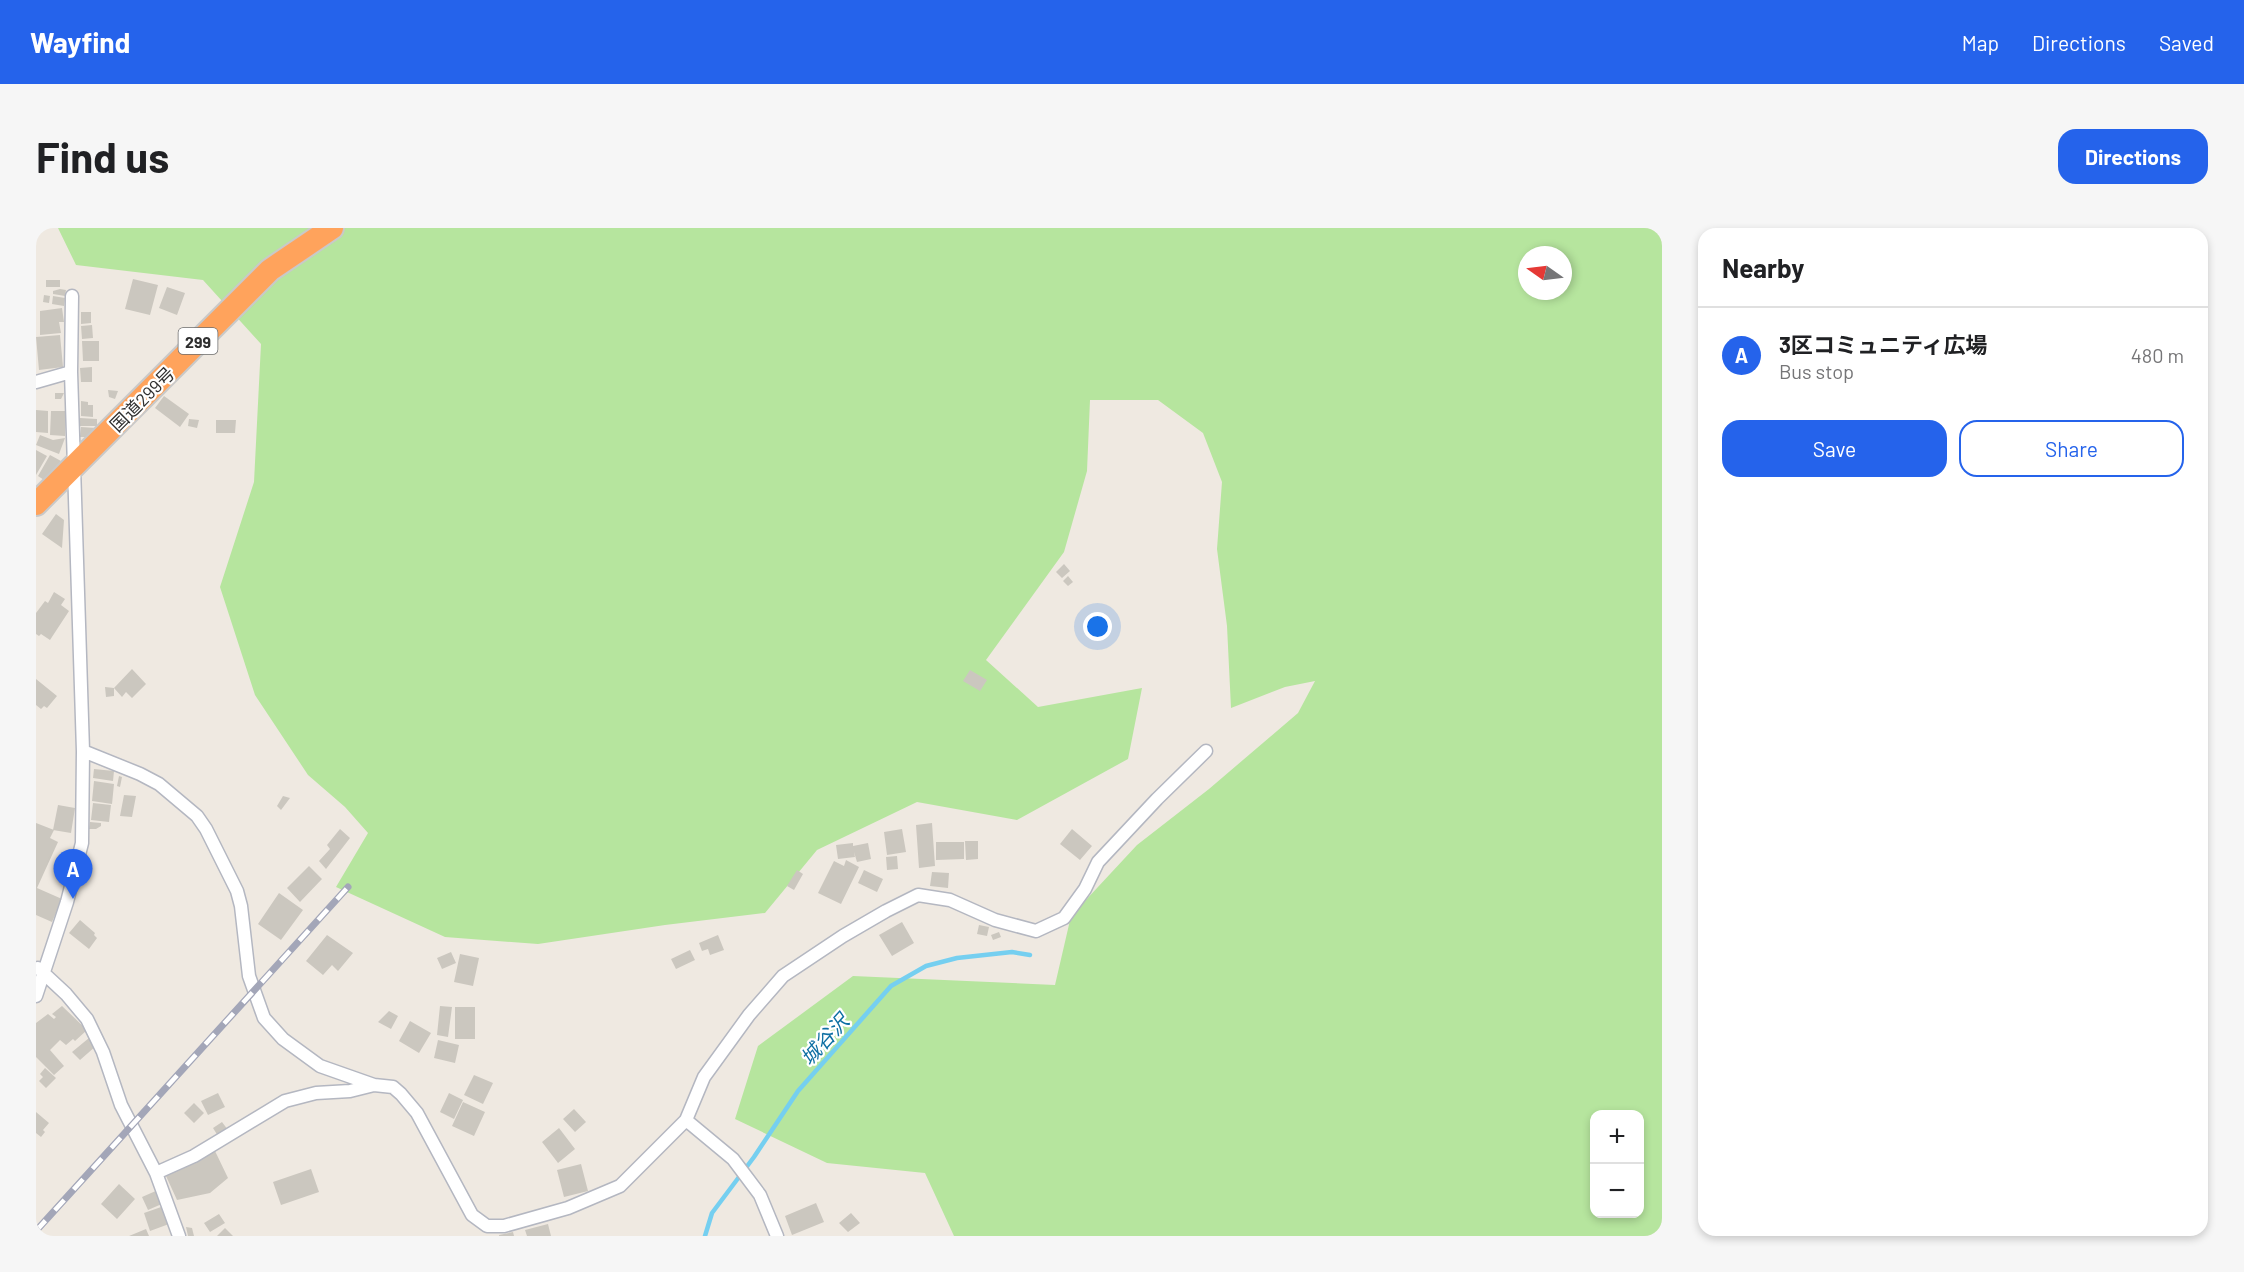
<!DOCTYPE html>
<meta charset="utf-8">
<style>
:root{--surface:#fff;--page:#f6f6f6;--text:#202124;--muted:#757577;--line:#e0e0e0;--accent:#2563eb}
body{margin:0;font-family:Barlow,"Noto Sans JP",sans-serif;background:var(--page);color:var(--text)}
.controls{position:absolute;right:18px;bottom:18px;display:grid;overflow:hidden;border-radius:12px;box-shadow:0 3px 9px #0003}
.controls button{width:54px;height:54px;display:grid;place-items:center;padding:0;border:0;border-bottom:2px solid var(--line);background:var(--surface);color:var(--text);font:30px sans-serif}
.compass{position:absolute;left:1482px;top:18px;width:54px;height:54px;border-radius:50%;background:var(--surface);box-shadow:0 3px 9px #0003;rotate:284deg}
.you{position:absolute;left:1062px;top:399px;width:21px;height:21px;margin:-15px;border:4px solid #fff;border-radius:50%;background:#1a73e8;box-shadow:0 0 0 9px #1a73e833}
.badge{display:grid;place-items:center;width:39px;height:39px;border-radius:50%;background:var(--accent);color:#fff;font-size:20px;font-weight:700}
.pin{position:absolute;translate:-50% -50px;filter:drop-shadow(0 2px 3px #0008)}
.pin::after{content:'';position:absolute;top:32px;width:21px;height:18px;background:inherit;clip-path:polygon(0 0,100% 0,50% 100%)}
.list{margin:0;padding:0;list-style:none}
h2{display:flex;justify-content:space-between;align-items:center;height:78px;margin:0;padding:0 24px;font-size:26px}
h2 small{font-size:20px;font-weight:400;color:var(--muted)}
.list li{display:grid;grid-template-columns:39px 1fr auto;gap:18px;align-items:center;box-sizing:border-box;height:96px;padding:0 24px;border-top:2px solid var(--line)}
.list b{display:block;font-size:22px;white-space:nowrap}
.list p{margin:0;font-size:20px;white-space:nowrap;color:var(--muted)}
.list em{font-size:20px;font-style:normal;color:var(--muted)}
.actions{display:flex;gap:12px;padding:18px 24px}
.actions a{flex:1;padding:14px 0;border:2px solid var(--accent);border-radius:18px;text-align:center;font-size:21px;color:var(--accent)}
.actions .main{background:var(--accent);color:#fff}
.map{position:relative;flex:none;width:1626px;height:1008px;overflow:hidden;border-radius:18px}
header{display:flex;align-items:center;gap:36px;box-sizing:border-box;height:84px;padding:0 30px;background:var(--accent);color:#fff}
header strong{font-size:28px}
nav{display:flex;gap:33px;margin-inline-start:auto;font-size:21px}
.intro{display:flex;align-items:center;justify-content:space-between;box-sizing:border-box;height:144px;padding:0 36px}
h1{margin:0;font-size:42px}
.button{padding:15px 27px;border-radius:18px;background:var(--accent);color:#fff;font-size:21px;font-weight:700}
main{display:flex;gap:36px;padding:0 36px}
aside{flex:1;background:var(--surface);border-radius:18px;box-shadow:0 3px 9px #0003}
.map>svg:first-child{display:block}
</style>
<header>
<strong>Wayfind</strong>
<nav><a>Map</a><a>Directions</a><a>Saved</a></nav>
</header>
<div class="intro"><h1>Find us</h1><a class="button">Directions</a></div>
<main>
<div class="map">
<svg width="1626" height="1008" viewBox="0 0 1626 1008">
<rect width="100%" height="100%" fill="#efe9e1"/>
<!-- green -->
<path fill="#b6e59e" fill-rule="evenodd" d="M 22,0 L 1626,0 L 1626,1008 L 918,1008 L 889,945 L 791,935 L 699,891 L 722,818 L 817,748 L 1019,757 L 1035,688 L 1101,617 L 1173,561 L 1262,485 L 1279,453 L 1249,459 L 1195,480 L 1191,398 L 1181,321 L 1186,254 L 1167,205 L 1122,172 L 1054,172 L 1051,243 L 1028,324 L 950,432 L 1002,479 L 1106,460 L 1092,531 L 981,592 L 881,574 L 781,622 L 729,685 L 629,697 L 502,716 L 409,709 L 300,659 L 332,605 L 309,579 L 272,547 L 219,467 L 184,359 L 218,254 L 225,116 L 167,52 L 40,37 ZM 1491,27 L 1527,27 L 1527,63 L 1491,63 ZM 1558,886 L 1604,886 L 1604,986 L 1558,986 Z"/>
<g fill="none" stroke-linecap="round" stroke-linejoin="round">
<!-- stream -->
<path stroke="#75cff0" stroke-width="4.5" d="M 669,1008 L 676,985 L 718,929 L 762,863 L 855,758 L 890,738 L 921,730 L 976,724 L 994,727"/>
</g>
<!-- building -->
<path fill="#cbc7bf" d="M 97,51 L 122,57 L 114,87 L 89,81 Z
M 10,52 L 24,52 L 24,59 L 10,59 Z
M 131,59 L 149,65 L 141,87 L 123,80 Z
M 24,61 L 30,62 L 29,68 L 17,66 L 17,63 Z
M 8,67 L 14,68 L 13,75 L 7,74 Z
M 17,68 L 29,70 L 28,78 L 16,76 Z
M 26,80 L 28,94 L 23,94 L 25,105 L 4,107 L 4,83 Z
M 45,84 L 55,84 L 55,95 L 45,96 Z
M 56,97 L 57,110 L 46,111 L 45,98 Z
M 24,107 L 27,139 L 3,142 L 0,109 Z
M 46,113 L 63,113 L 63,133 L 47,133 Z
M 56,139 L 56,154 L 45,154 L 44,140 Z
M 72,162 L 82,163 L 79,171 L 73,169 Z
M 19,165 L 28,165 L 25,171 L 19,171 Z
M 128,168 L 153,186 L 144,199 L 119,180 Z
M 45,173 L 52,174 L 52,177 L 57,177 L 57,189 L 45,188 Z
M 0,182 L 12,183 L 12,205 L 0,204 Z
M 15,183 L 30,183 L 29,208 L 14,207 Z
M 44,190 L 61,191 L 61,198 L 44,198 Z
M 153,191 L 163,192 L 161,200 L 152,198 Z
M 180,192 L 200,192 L 199,205 L 180,205 Z
M 45,199 L 60,200 L 50,209 L 44,209 Z
M 4,207 L 17,212 L 29,210 L 23,226 L 0,217 Z
M 0,222 L 11,228 L 0,247 Z
M 14,227 L 25,233 L 8,252 L 2,248 Z
M 20,286 L 28,292 L 26,320 L 6,306 Z
M 1028,336 L 1034,343 L 1026,350 L 1020,344 Z
M 1032,348 L 1037,354 L 1032,358 L 1027,353 Z
M 18,364 L 29,371 L 25,377 L 33,383 L 14,412 L 5,406 L 3,408 L 0,406 L 0,385 L 9,373 L 12,375 Z
M 96,441 L 110,456 L 96,470 L 90,464 L 86,469 L 78,460 Z
M 934,442 L 951,452 L 944,463 L 927,453 Z
M 0,451 L 21,468 L 11,480 L 8,478 L 5,481 L 0,477 Z
M 69,459 L 78,460 L 78,468 L 70,469 Z
M 58,541 L 78,543 L 77,553 L 57,550 Z
M 83,548 L 86,549 L 84,559 L 81,558 Z
M 58,553 L 78,556 L 76,576 L 56,573 Z
M 88,567 L 100,568 L 96,589 L 84,588 Z
M 247,568 L 254,570 L 245,582 L 241,578 Z
M 57,575 L 75,577 L 73,594 L 55,592 Z
M 22,577 L 39,580 L 35,605 L 17,602 Z
M 54,594 L 65,595 L 65,598 L 60,601 L 53,601 Z
M 0,595 L 18,602 L 14,610 L 22,614 L 1,660 L 26,671 L 16,694 L 0,687 Z
M 896,595 L 899,638 L 883,640 L 880,597 Z
M 304,601 L 314,610 L 290,641 L 283,633 L 294,621 L 291,617 Z
M 866,601 L 870,624 L 851,627 L 848,604 Z
M 1036,601 L 1056,618 L 1044,632 L 1024,616 Z
M 929,613 L 942,613 L 942,631 L 930,632 Z
M 900,614 L 928,614 L 928,631 L 900,632 Z
M 817,615 L 817,618 L 832,615 L 835,631 L 821,634 L 818,624 L 819,629 L 802,631 L 800,617 Z
M 861,628 L 862,641 L 851,642 L 850,629 Z
M 810,632 L 823,639 L 805,676 L 782,665 L 798,633 L 808,638 Z
M 273,638 L 286,651 L 264,674 L 251,660 Z
M 761,642 L 767,646 L 758,662 L 751,658 Z
M 828,642 L 847,651 L 841,664 L 822,655 Z
M 896,644 L 913,645 L 912,660 L 894,658 Z
M 243,665 L 267,682 L 245,712 L 222,696 Z
M 44,692 L 59,705 L 58,707 L 61,710 L 53,721 L 33,705 Z
M 866,694 L 878,715 L 856,728 L 843,707 Z
M 943,697 L 953,699 L 951,708 L 941,706 Z
M 963,704 L 965,709 L 957,712 L 955,707 Z
M 291,707 L 317,725 L 302,743 L 296,737 L 287,747 L 270,733 Z
M 682,707 L 688,722 L 674,727 L 672,721 L 666,723 L 663,715 Z
M 654,722 L 659,732 L 640,741 L 635,731 Z
M 415,724 L 420,735 L 406,741 L 401,730 Z
M 424,726 L 443,730 L 437,758 L 418,754 Z
M 26,778 L 51,802 L 39,813 L 37,811 L 30,817 L 24,812 L 14,822 L 28,838 L 18,847 L 0,829 L 0,795 L 12,786 L 18,791 L 20,789 L 16,786 Z
M 404,778 L 416,779 L 412,809 L 401,807 Z
M 419,779 L 439,779 L 439,811 L 419,811 Z
M 353,783 L 362,788 L 355,801 L 342,794 Z
M 374,793 L 395,805 L 383,825 L 363,813 Z
M 53,810 L 60,818 L 44,832 L 36,824 Z
M 402,812 L 423,817 L 419,835 L 398,830 Z
M 9,840 L 20,850 L 10,860 L 3,853 L 7,849 L 4,846 Z
M 438,847 L 457,855 L 447,876 L 428,867 Z
M 182,865 L 189,879 L 172,887 L 165,873 Z
M 413,865 L 427,872 L 418,891 L 404,884 Z
M 427,874 L 449,884 L 438,908 L 416,898 Z
M 158,875 L 168,885 L 158,895 L 148,885 Z
M 538,881 L 550,894 L 539,904 L 527,891 Z
M 0,884 L 13,895 L 7,902 L 9,904 L 5,909 L 0,905 Z
M 186,894 L 192,902 L 182,908 L 177,900 Z
M 523,900 L 539,921 L 522,935 L 506,914 Z
M 179,923 L 192,950 L 174,965 L 141,972 L 130,948 Z
M 545,936 L 552,963 L 528,969 L 521,942 Z
M 275,941 L 283,964 L 245,977 L 237,954 Z
M 83,956 L 99,971 L 81,991 L 65,976 Z
M 122,962 L 128,975 L 112,982 L 106,969 Z
M 780,975 L 788,994 L 756,1007 L 749,988 Z
M 128,978 L 133,996 L 114,1003 L 108,985 Z
M 815,985 L 824,995 L 812,1004 L 803,995 Z
M 183,986 L 189,995 L 174,1004 L 168,995 Z
M 512,996 L 515,1008 L 491,1008 L 489,1002 Z
M 150,999 L 156,1000 L 158,1008 L 152,1008 Z
M 189,1000 L 197,1008 L 181,1008 Z
M 110,1001 L 113,1008 L 93,1008 Z
M 477,1004 L 478,1008 L 463,1008 L 463,1007 Z"/>
<g fill="none" stroke-linecap="round" stroke-linejoin="round">
<defs>
<path id="street" d="M 35,144 L 36,68
M 0,154 L 35,144 L 47,523 L 46,615 L 31,674 L 0,768
M 47,523 L 104,546 L 123,556 L 161,588 L 170,601 L 201,663 L 205,678 L 213,748 L 228,790 L 247,811 L 284,838 L 338,857 L 357,859 L 365,866 L 381,885 L 436,987 L 451,998 L 468,998 L 532,980 L 584,958 L 650,892 L 668,849 L 713,787 L 747,748 L 807,708 L 850,683 L 882,667 L 914,672 L 959,692 L 1000,703 L 1028,690 L 1049,661 L 1062,634 L 1121,571 L 1170,523
M 2,740 L 30,766 L 51,791 L 67,824 L 85,877 L 120,945 L 143,1008
M 650,892 L 697,931 L 724,967 L 741,1008
M 120,945 L 158,928 L 249,873 L 280,865 L 314,863 L 338,857"/>
<path id="highway" d="M 0,276 L 234,42 L 296,0"/>
</defs>
<!-- street casing -->
<use href="#street" stroke="#b4b7c1" stroke-width="15"/>
<!-- highway casing -->
<use href="#highway" stroke="#c9c9c9" stroke-width="26"/>
<!-- street -->
<use href="#street" stroke="#fff" stroke-width="12"/>
<!-- highway -->
<use href="#highway" stroke="#ffa35c" stroke-width="22"/>
<defs>
<path id="rail" d="M 0,1003 L 312,659"/>
</defs>
<!-- rail casing -->
<use href="#rail" stroke="#a3a6b8" stroke-width="7"/>
<!-- rail -->
<use href="#rail" stroke="#fff" stroke-width="4.5" stroke-dasharray="14" stroke-linecap="butt"/>
</g>
<g text-anchor="middle" dominant-baseline="central" stroke-width="4.5" stroke-linejoin="round" paint-order="stroke">
<!-- shield labels -->
<rect fill="#fff" stroke="#6d6d6d" stroke-width="1.5" x="142.5" y="100" width="39" height="26" rx="4.5"/>
<g font-size="16" font-weight="bold" fill="#2e2e2e">
<text x="162" y="113">299</text>
</g>
<!-- street labels -->
<g font-size="18" fill="#2e2e2e" stroke="#fff">
<text transform="translate(106 171) rotate(-45)">国道299号</text>
</g>
<!-- water labels -->
<g font-size="20" font-style="italic" fill="#0d6fa3" stroke="#fff">
<text transform="translate(788 811) rotate(-48)">城谷沢</text>
</g>
</g>
</svg>
<div class="controls">
<button>+</button>
<button>−</button>
</div>
<svg class="compass" viewBox="-18 -18 36 36"><path d="M0-13l5 13h-10z" fill="#e53935"/><path d="M0 13l5-13h-10z" fill="#757577"/></svg>
<div class="you"></div>
<div class="pin badge" style="left:37px;top:671px">A</div>
</div>
<aside>
<h2>Nearby<small></small></h2>
<ul class="list">
<li><span class="badge">A</span><div><b>3区コミュニティ広場</b><p>Bus stop</p></div><em>480 m</em></li>
</ul>
<div class="actions"><a class="main">Save</a><a>Share</a></div>
</aside>
</main>
